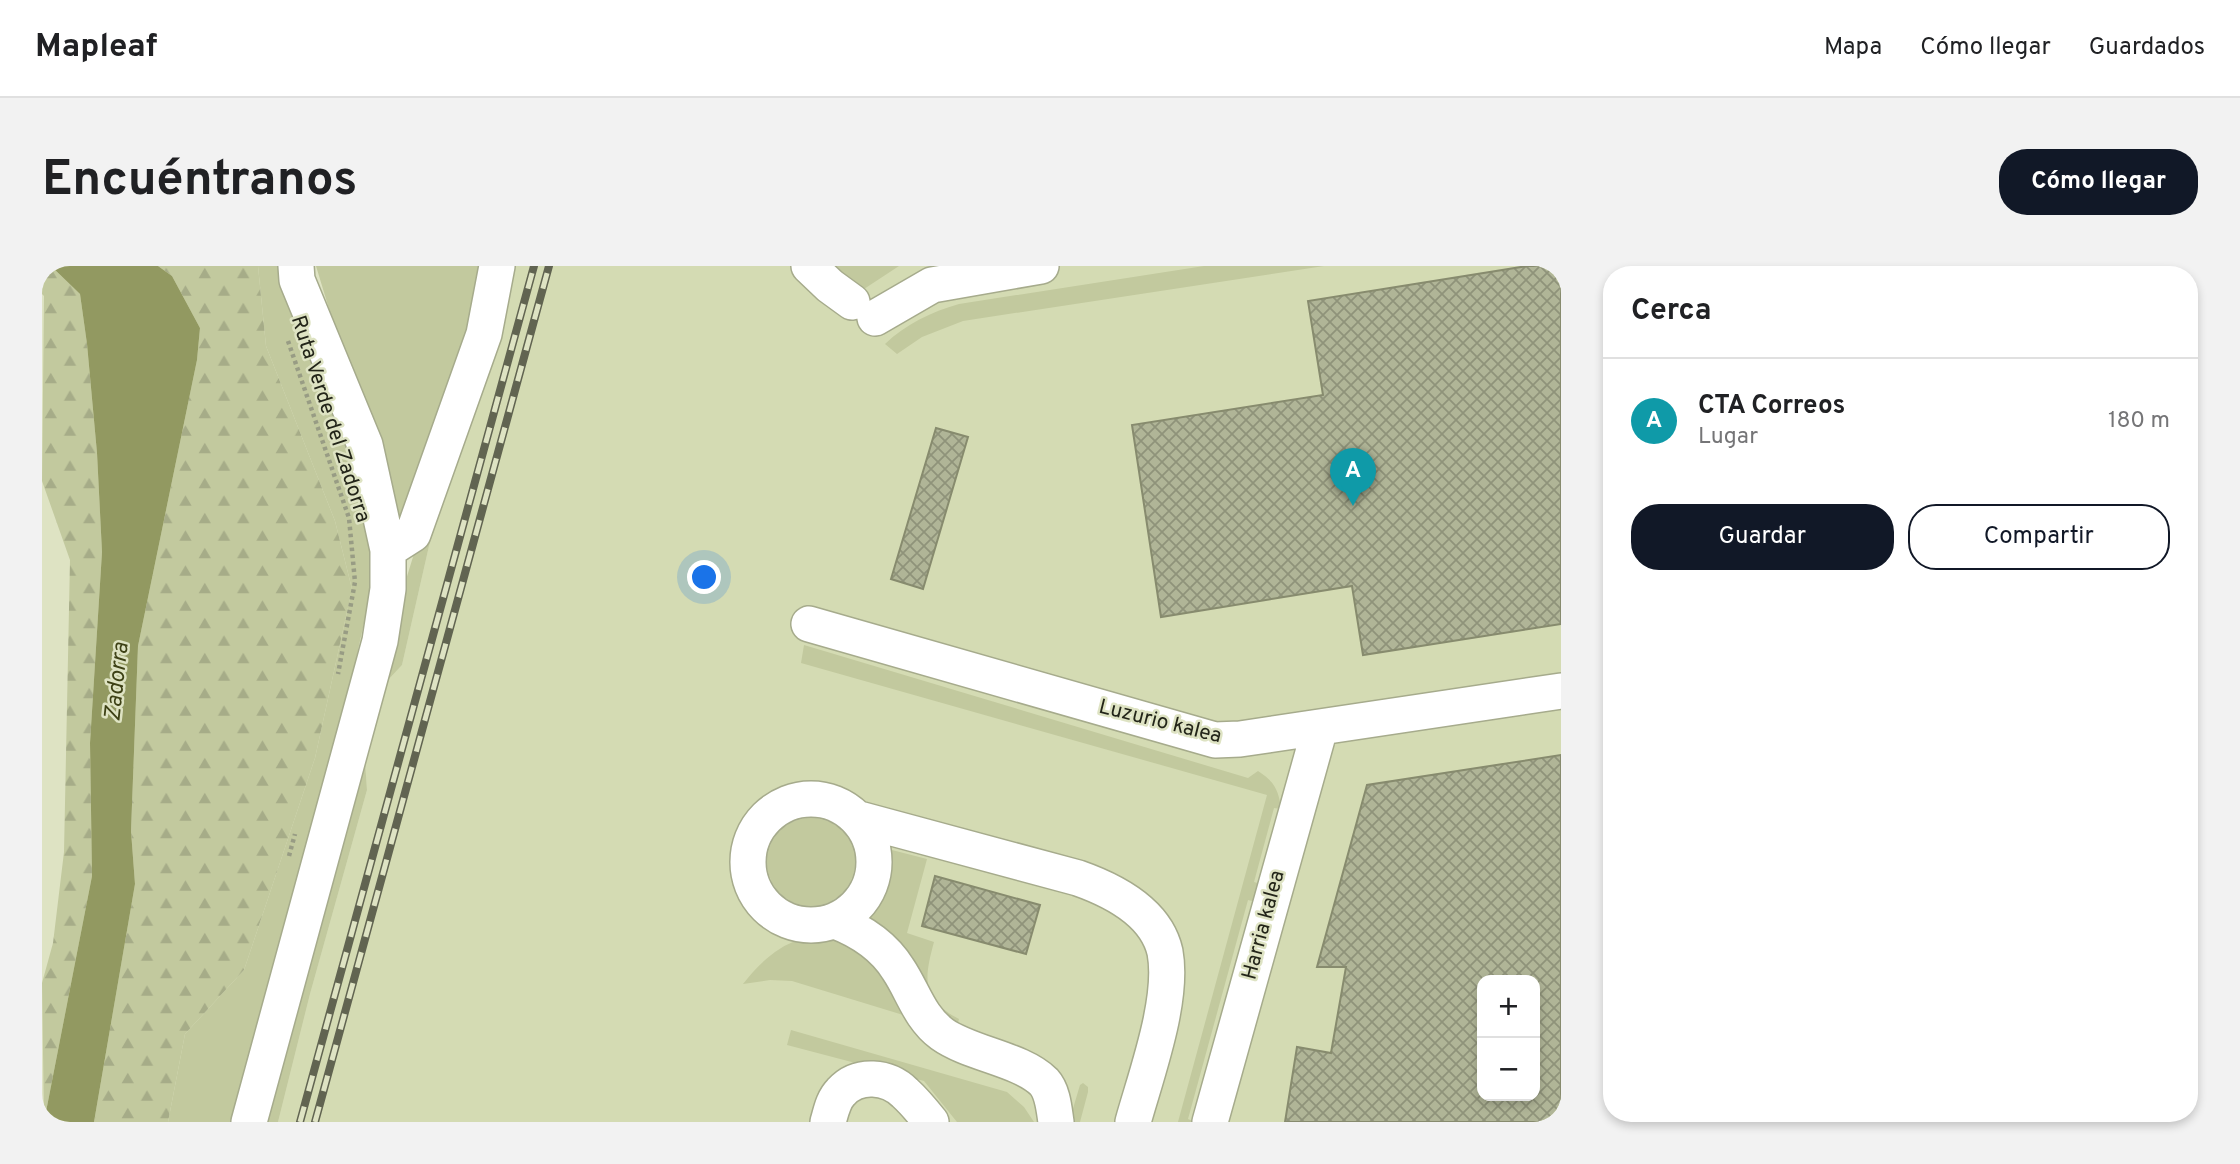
<!DOCTYPE html>
<html lang="es">
<meta charset="utf-8">
<style>
:root{--surface:#fff;--page:#f2f2f2;--text:#202124;--muted:#757577;--line:#e0e0e0;--accent:#111827}
body{margin:0;font-family:Overpass,sans-serif;background:var(--page);color:var(--text)}
.controls{position:absolute;right:21px;bottom:21px;display:grid;overflow:hidden;border-radius:14px;box-shadow:0 4px 10px #0003}
.controls button{width:63px;height:63px;display:grid;place-items:center;padding:0;border:0;border-bottom:2px solid var(--line);background:var(--surface);color:var(--text);font:35px sans-serif}
.you{position:absolute;left:663px;top:312px;width:24px;height:24px;margin:-18px;border:5px solid #fff;border-radius:50%;background:#1a73e8;box-shadow:0 0 0 10px #1a73e833}
.badge{display:grid;place-items:center;width:46px;height:46px;border-radius:50%;background:var(--accent);color:#fff;font-size:23px;font-weight:700}
.pin{position:absolute;translate:-50% -58px;filter:drop-shadow(0 2px 4px #0008)}
.pin::after{content:'';position:absolute;top:37px;width:24px;height:21px;background:inherit;clip-path:polygon(0 0,100% 0,50% 100%)}
.list{margin:0;padding:0;list-style:none}
h2{display:flex;justify-content:space-between;align-items:center;height:91px;margin:0;padding:0 28px;font-size:30px}
h2 small{font-size:23px;font-weight:400;color:var(--muted)}
.list li{display:grid;grid-template-columns:46px 1fr auto;gap:21px;align-items:center;box-sizing:border-box;height:126px;padding:0 28px;border-top:2px solid var(--line)}
.list b{display:block;font-size:26px;white-space:nowrap}
.list p{margin:0;font-size:23px;white-space:nowrap;color:var(--muted)}
.list em{font-size:23px;font-style:normal;color:var(--muted)}
.actions{display:flex;gap:14px;padding:21px 28px}
.actions a{flex:1;padding:16px 0;border:2px solid var(--accent);border-radius:28px;text-align:center;font-size:24px;color:var(--accent)}
.actions .main{background:var(--accent);color:#fff}
.map{position:relative;flex:none;width:1519px;height:856px;overflow:hidden;border-radius:28px}
header{display:flex;align-items:center;gap:42px;box-sizing:border-box;height:98px;padding:0 35px;background:var(--surface);border-bottom:2px solid var(--line)}
header strong{font-size:33px}
nav{display:flex;gap:38px;margin-inline-start:auto;font-size:24px}
.intro{display:flex;align-items:center;justify-content:space-between;box-sizing:border-box;height:168px;padding:0 42px}
h1{margin:0;font-size:49px}
.button{padding:18px 32px;border-radius:28px;background:var(--accent);color:#fff;font-size:24px;font-weight:700}
main{display:flex;gap:42px;padding:0 42px}
aside{flex:1;background:var(--surface);border-radius:28px;box-shadow:0 4px 10px #0003}
.map>svg:first-child{display:block}
</style>
<header>
<strong>Mapleaf</strong>
<nav><a>Mapa</a><a>Cómo llegar</a><a>Guardados</a></nav>
</header>
<div class="intro"><h1>Encuéntranos</h1><a class="button">Cómo llegar</a></div>
<main>
<div class="map">
<svg width="1519" height="856" viewBox="0 0 1519 856">
<defs>
<pattern id="forest-firs" width="22" height="20" patternUnits="userSpaceOnUse" patternTransform="scale(1.75)"><rect width="22" height="20" fill="#c2c99e"/><path d="M5 1l3.5 6h-7zM16 11l3.5 6h-7z" fill="#a6ac88"/></pattern>
<pattern id="building-cross-hatch" width="8" height="8" patternUnits="userSpaceOnUse" patternTransform="scale(1.75)"><rect width="8" height="8" fill="#b0b597"/><path d="M0 0l8 8M0 8l8-8" fill="none" stroke="#8f937a"/></pattern>
</defs>
<rect width="100%" height="100%" fill="#dee3c3"/>
<!-- built -->
<path fill="#d4dbb3" fill-rule="evenodd" d="M 471,0 L 1519,0 L 1519,856 L 236,856 L 268,728 L 325,524 L 323,495 L 347,413 L 360,399 L 387,280 L 431,147 ZM 1440,714 L 1493,714 L 1493,830 L 1440,830 Z"/>
<!-- grass -->
<path fill="#c2c99e" d="M 216,0 L 242,0 L 323,229 L 331,317 L 302,446 L 193,856 L 126,856 L 143,768 L 202,704 L 273,492 L 310,323 L 293,255 L 224,80 Z
M 274,0 L 448,0 L 365,253 L 348,244 Z
M 775,0 L 857,0 L 822,23 L 815,24 Z
M 1162,0 L 1282,0 L 921,55 L 880,71 L 855,88 L 843,78 C 864,58 889,46 917,38 Z
M 431,147 L 387,280 L 360,399 L 347,413 L 323,495 L 325,524 L 268,728 L 236,856 L 218,856 L 354,346 L 379,265 Z
M 762,379 L 1206,512 L 1216,505 C 1232,515 1237,525 1239,543 L 1232,542 L 1212,616 L 1219,618 L 1214,636 L 1206,634 L 1146,853 L 1153,856 L 1136,856 L 1225,529 L 759,397 Z
M725 596a44 44 0 1 1 88 0a44 44 0 1 1-88 0Z
M 846,583 L 885,593 L 865,667 L 892,676 C 882,713 879,733 917,753 L 916,757 L 908,753 L 819,655 C 841,630 849,617 846,583 Z
M 786,671 L 805,672 L 825,681 L 871,752 L 750,715 L 728,714 L 701,718 C 715,700 735,680 757,674 C 766,671 777,672 786,671 Z
M 749,764 L 965,826 L 982,841 L 992,856 L 915,856 L 882,815 L 745,779 Z
M 1041,817 L 1046,821 L 1046,826 L 1038,856 L 1027,856 L 1038,819 Z"/>
<!-- forest -->
<path fill="url(#forest-firs)" d="M 0,0 L 9,0 L 38,28 L 45,78 L 55,187 L 60,286 L 48,477 L 50,610 L 2,856 L 0,717 L 11,677 L 22,586 L 28,294 L 0,215 L 2,30 L 0,28 Z
M 116,0 L 216,0 L 224,80 L 293,255 L 310,323 L 273,492 L 202,704 L 143,768 L 126,856 L 52,856 L 93,618 L 89,565 L 96,380 L 155,94 L 158,62 L 130,10 Z"/>
<!-- water -->
<path fill="#929961" d="M 9,0 L 116,0 L 130,10 L 158,62 L 155,94 L 96,380 L 89,565 L 93,618 L 52,856 L 2,856 L 50,610 L 48,477 L 60,286 L 55,187 L 45,78 L 38,28 Z"/>
<!-- building -->
<path fill="url(#building-cross-hatch)" stroke="#878b6e" stroke-width="2" fill-rule="evenodd" d="M 1485,0 L 1519,0 L 1519,358 L 1321,389 L 1310,320 L 1119,351 L 1090,159 L 1281,129 L 1266,35 Z
M 894,162 L 926,171 L 881,323 L 849,313 Z
M 1519,489 L 1519,856 L 1243,856 L 1255,781 L 1289,787 L 1304,701 L 1275,701 L 1325,519 ZM 1440,714 L 1493,714 L 1493,830 L 1440,830 Z
M 893,610 L 998,639 L 984,688 L 880,660 Z"/>
<g fill="none" stroke-linecap="round" stroke-linejoin="round">
<defs>
<path id="minor" d="M 767,0 L 788,20 L 810,36
M 833,52 L 890,19 L 999,0
M 346,284 L 371,268 L 442,68 L 455,0
M 767,358 L 1173,474 L 1198,473 L 1519,425
M706 596a63 63 0 1 1 126 0a63 63 0 1 1-126 0Z
M 817,553 L 1036,612 C 1070,624 1114,646 1123,686 C 1132,734 1104,809 1091,856
M 793,655 C 819,665 841,679 856,703 C 871,725 877,751 900,768 C 928,788 979,793 1002,816 C 1011,826 1012,843 1014,856
M 207,856 L 338,375 L 346,323 L 346,284 L 323,179 L 255,14 L 254,0
M 786,856 C 789,846 791,834 799,826 C 816,807 846,810 863,827 C 873,836 881,846 889,856
M 1168,856 L 1278,462"/>
</defs>
<!-- minor casing -->
<use href="#minor" stroke="#a6ab8c" stroke-width="38"/>
<!-- path -->
<path stroke="#989c84" stroke-width="4.5" stroke-dasharray="3.5 3.5" stroke-linecap="butt" d="M 246,75 L 307,252 L 313,316 L 296,408
M 247,590 L 253,568"/>
<!-- minor -->
<use href="#minor" stroke="#fff" stroke-width="35"/>
<defs>
<path id="rail" d="M 258,856 L 492,0
M 273,856 L 507,0"/>
</defs>
<!-- rail casing -->
<use href="#rail" stroke="#616451" stroke-width="8"/>
<!-- rail -->
<use href="#rail" stroke="#dee3c3" stroke-width="5" stroke-dasharray="16" stroke-linecap="butt"/>
</g>
<g text-anchor="middle" dominant-baseline="central" stroke-width="5" stroke-linejoin="round" paint-order="stroke">
<!-- street labels -->
<g font-size="21" fill="#232519" stroke="#dee3c3">
<text transform="translate(288 153) rotate(72)">Ruta Verde del Zadorra</text>
<text transform="translate(1118 456) rotate(14)">Luzurio kalea</text>
<text transform="translate(1222 659) rotate(-75)">Harria kalea</text>
</g>
<!-- water labels -->
<g font-size="23" font-style="italic" fill="#3d4115" stroke="#dee3c3">
<text transform="translate(76 416) rotate(-84)">Zadorra</text>
</g>
</g>
</svg>
<div class="controls">
<button>+</button>
<button>−</button>
</div>
<div class="you"></div>
<div class="pin badge" style="left:1311px;top:240px;background:#0f9aa8">A</div>
</div>
<aside>
<h2>Cerca<small></small></h2>
<ul class="list">
<li><span class="badge" style="background:#0f9aa8">A</span><div><b>CTA Correos</b><p>Lugar</p></div><em>180 m</em></li>
</ul>
<div class="actions"><a class="main">Guardar</a><a>Compartir</a></div>
</aside>
</main>
